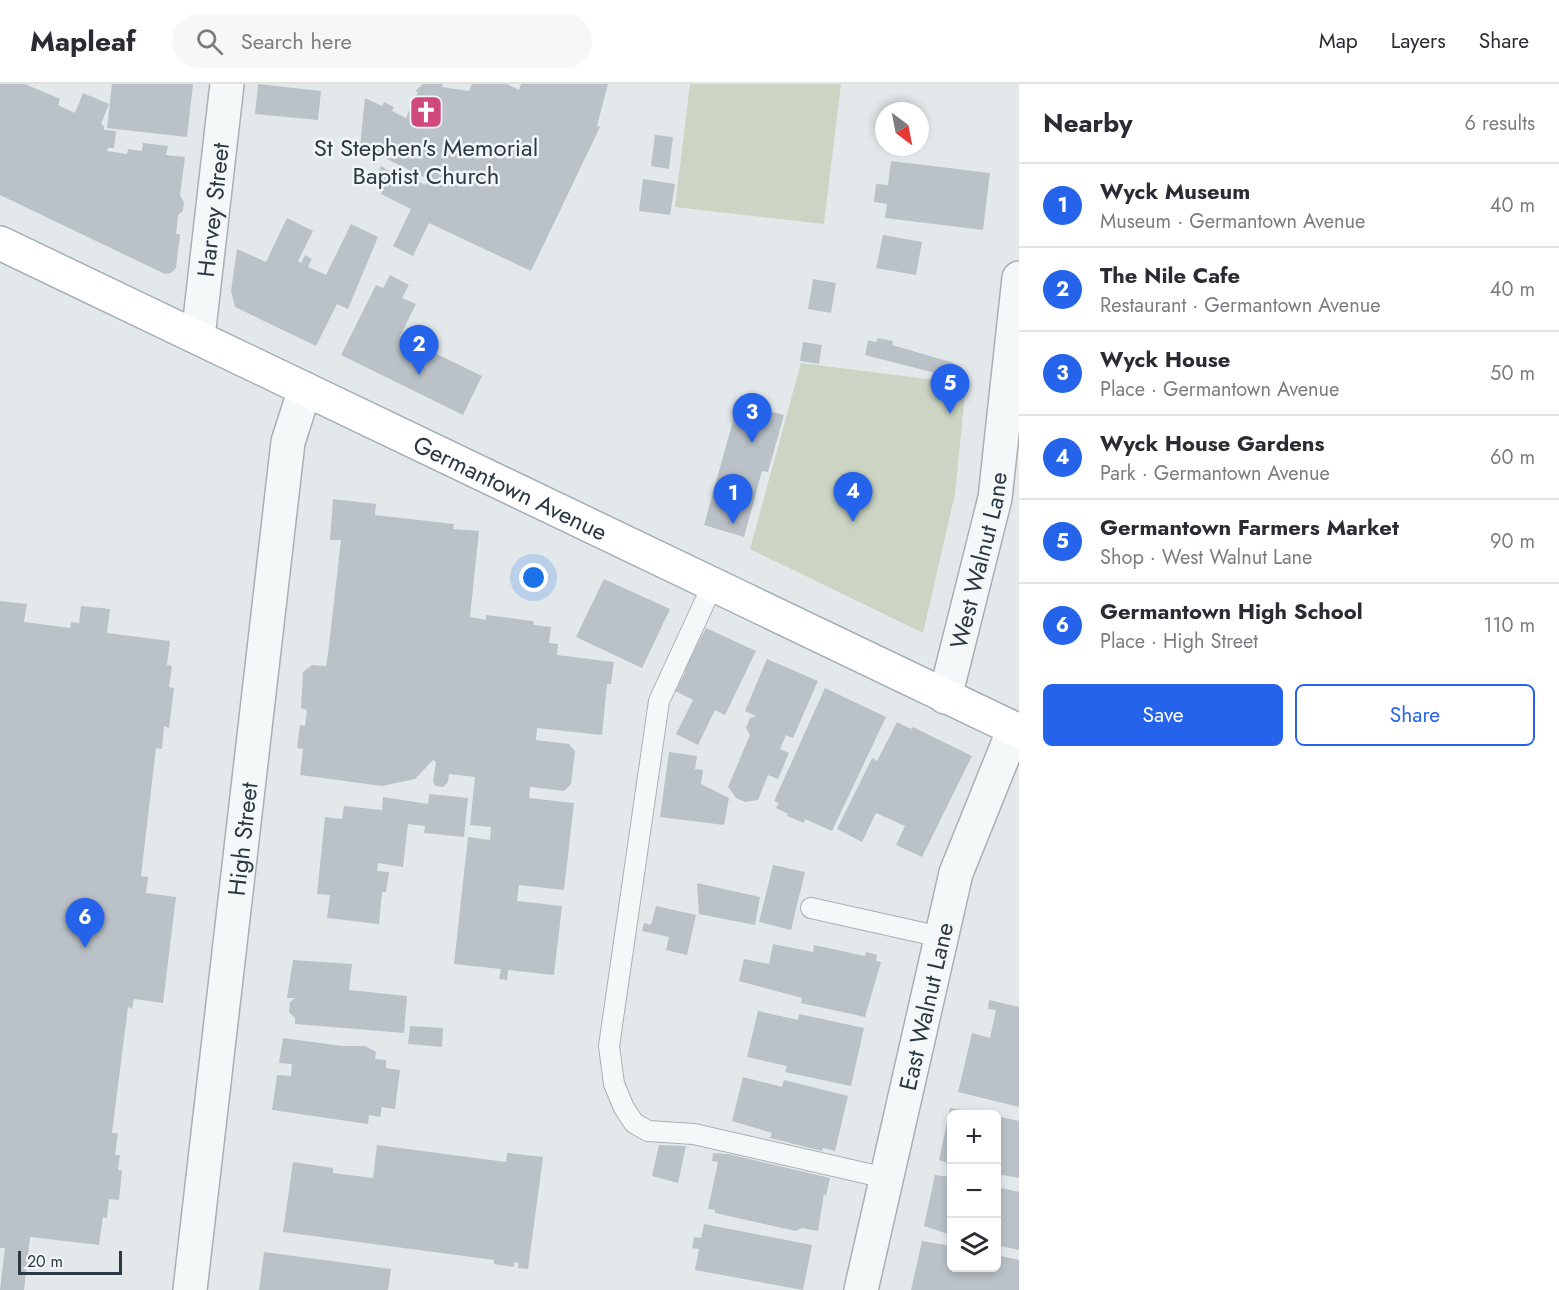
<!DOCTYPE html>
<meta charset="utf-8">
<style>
:root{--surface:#fff;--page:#f7f7f7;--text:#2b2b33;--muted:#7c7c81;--line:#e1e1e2;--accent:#2563eb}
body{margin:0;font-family:Jost,sans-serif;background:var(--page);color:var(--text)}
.controls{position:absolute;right:18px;bottom:18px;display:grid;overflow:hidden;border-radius:9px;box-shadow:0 3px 9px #0003}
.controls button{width:54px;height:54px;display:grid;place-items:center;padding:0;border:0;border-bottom:2px solid var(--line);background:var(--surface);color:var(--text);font:30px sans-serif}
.compass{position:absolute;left:875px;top:18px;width:54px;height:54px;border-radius:50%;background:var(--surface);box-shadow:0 3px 9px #0003;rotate:148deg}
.scale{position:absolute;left:18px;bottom:15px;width:104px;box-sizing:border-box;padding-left:6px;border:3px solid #2a3943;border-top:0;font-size:16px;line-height:21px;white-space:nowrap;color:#2a3943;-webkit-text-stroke:4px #f2f6f8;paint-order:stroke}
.you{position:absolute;left:534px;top:494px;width:21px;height:21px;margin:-15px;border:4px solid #fff;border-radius:50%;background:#1a73e8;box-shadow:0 0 0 9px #1a73e833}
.badge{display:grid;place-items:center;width:39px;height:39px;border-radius:50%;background:var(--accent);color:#fff;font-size:20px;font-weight:700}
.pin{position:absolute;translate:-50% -50px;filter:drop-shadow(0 2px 3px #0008)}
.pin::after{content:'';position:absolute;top:32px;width:21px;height:18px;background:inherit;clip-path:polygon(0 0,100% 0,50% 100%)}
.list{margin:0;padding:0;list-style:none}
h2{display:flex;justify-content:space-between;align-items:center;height:78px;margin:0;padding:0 24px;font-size:26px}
h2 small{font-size:20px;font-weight:400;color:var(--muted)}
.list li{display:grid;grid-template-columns:39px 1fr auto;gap:18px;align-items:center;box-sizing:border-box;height:84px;padding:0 24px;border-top:2px solid var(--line)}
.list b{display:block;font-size:22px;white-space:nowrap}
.list p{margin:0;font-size:20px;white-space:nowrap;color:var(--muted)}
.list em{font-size:20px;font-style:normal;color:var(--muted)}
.actions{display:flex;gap:12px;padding:18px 24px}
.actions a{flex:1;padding:14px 0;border:2px solid var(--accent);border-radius:9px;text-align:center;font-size:21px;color:var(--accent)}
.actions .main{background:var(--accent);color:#fff}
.icon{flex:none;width:33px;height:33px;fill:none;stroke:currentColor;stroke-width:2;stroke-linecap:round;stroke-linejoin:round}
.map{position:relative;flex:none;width:1019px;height:1206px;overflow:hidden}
header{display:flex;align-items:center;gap:36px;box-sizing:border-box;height:84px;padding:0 30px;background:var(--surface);border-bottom:2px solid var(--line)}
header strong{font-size:28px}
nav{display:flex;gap:33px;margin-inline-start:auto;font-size:21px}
.search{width:420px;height:54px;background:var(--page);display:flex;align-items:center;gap:15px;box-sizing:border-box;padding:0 21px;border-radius:33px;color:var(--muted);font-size:22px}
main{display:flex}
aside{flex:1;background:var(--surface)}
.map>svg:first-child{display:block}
</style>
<header>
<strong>Mapleaf</strong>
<div class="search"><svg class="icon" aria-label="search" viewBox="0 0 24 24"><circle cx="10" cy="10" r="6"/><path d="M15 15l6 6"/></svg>Search here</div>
<nav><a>Map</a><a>Layers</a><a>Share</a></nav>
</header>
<main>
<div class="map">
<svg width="1019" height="1206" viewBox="0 0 1019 1206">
<rect width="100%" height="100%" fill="#e3e8eb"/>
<!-- green -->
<path fill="#ccd5c4" d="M 690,0 L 841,0 L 824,140 L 675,123 Z
M 801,279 L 966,300 L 955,410 L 923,549 L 750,465 Z"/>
<!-- building -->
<path fill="#bac2c8" d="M 0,0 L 25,0 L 60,15 L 58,21 L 75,29 L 83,9 L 109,20 L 101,40 L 104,42 L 104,46 L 116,47 L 114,64 L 108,64 L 107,67 L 127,70 L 128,65 L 142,67 L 143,59 L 168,62 L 166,71 L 185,73 L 180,111 L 184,118 L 183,127 L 178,131 L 176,150 L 180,150 L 176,184 L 171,189 L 165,190 L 0,111 Z
M 112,0 L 193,0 L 187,53 L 107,44 Z
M 258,0 L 321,7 L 318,36 L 255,30 Z
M 423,0 L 443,0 L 442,3 L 469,7 L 472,0 L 507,0 L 519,6 L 521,0 L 608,0 L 597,42 L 600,43 L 531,187 L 429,139 L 413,172 L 393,162 L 411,125 L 381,110 L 383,104 L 373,99 L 381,82 L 391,88 L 393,85 L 425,101 L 428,95 L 360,62 L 365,14 L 382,22 L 384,18 L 394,23 L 392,27 L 406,34 L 418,8 L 415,7 Z
M 655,51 L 673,53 L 669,85 L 651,82 Z
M 891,77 L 990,89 L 983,146 L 885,134 L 887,120 L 874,118 L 876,100 L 888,101 Z
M 643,95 L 675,100 L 670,131 L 639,127 Z
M 287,134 L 313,147 L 298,177 L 301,179 L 305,171 L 312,175 L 308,183 L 326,191 L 351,140 L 378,153 L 348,225 L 337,220 L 316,262 L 235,223 L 231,207 L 237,165 L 266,178 Z
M 883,151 L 922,158 L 916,191 L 876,184 Z
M 390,191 L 409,201 L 402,214 L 416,220 L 400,252 L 482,292 L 463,331 L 341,271 L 376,201 L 383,204 Z
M 813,195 L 836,199 L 831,229 L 808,225 Z
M 878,254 L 893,257 L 892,261 L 954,279 L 951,293 L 865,271 L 868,256 L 876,258 Z
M 803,258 L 822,261 L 819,280 L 800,277 Z
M 738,319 L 784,331 L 768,388 L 762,387 L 744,453 L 704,441 Z
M 333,415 L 376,420 L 375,431 L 454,440 L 453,445 L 479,447 L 470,533 L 486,536 L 486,531 L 533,537 L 534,541 L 551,543 L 549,559 L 558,560 L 557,571 L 614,578 L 611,600 L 607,600 L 602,651 L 537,644 L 536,656 L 569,660 L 575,667 L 571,700 L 564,707 L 530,703 L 529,714 L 574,719 L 564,806 L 519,801 L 517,817 L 562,822 L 554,891 L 508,886 L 507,896 L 499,895 L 501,885 L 454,880 L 468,753 L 490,756 L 491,743 L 470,741 L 475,693 L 449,690 L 448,698 L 443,703 L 436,702 L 433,698 L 436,678 L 433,676 L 415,695 L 382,702 L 300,691 L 303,665 L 297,664 L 300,641 L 305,642 L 307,626 L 301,624 L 303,588 L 312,581 L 326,582 L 328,570 L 341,456 L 330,456 Z
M 604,495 L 670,525 L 642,584 L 576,553 Z
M 0,517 L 27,520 L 24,538 L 70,544 L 71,538 L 79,539 L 81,522 L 110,525 L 107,549 L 170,557 L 167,581 L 172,582 L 169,603 L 174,604 L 169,644 L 164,642 L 162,665 L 156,664 L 141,792 L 148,793 L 146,809 L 176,813 L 163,919 L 134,915 L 132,925 L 128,923 L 112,1049 L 118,1049 L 115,1071 L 120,1071 L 118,1086 L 122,1086 L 119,1116 L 109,1115 L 107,1134 L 103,1133 L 99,1161 L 30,1153 L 24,1206 L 0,1206 L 5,1164 L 0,1164 Z
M 706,544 L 756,567 L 725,631 L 715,626 L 698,661 L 676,650 L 693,616 L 675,607 L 685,589 L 682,581 L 688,570 L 694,567 Z
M 767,575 L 818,597 L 793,654 L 786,651 L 780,665 L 789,669 L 778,695 L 768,691 L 758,716 L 745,718 L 736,714 L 728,703 L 750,651 L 746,644 L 750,634 L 756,632 L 745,627 Z
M 825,604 L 886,633 L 832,747 L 805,735 L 804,739 L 787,732 L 788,730 L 776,724 L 779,719 L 774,717 Z
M 897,638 L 911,645 L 913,643 L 972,672 L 922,773 L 896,761 L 905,742 L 876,729 L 862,758 L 837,745 L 872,674 L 877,677 Z
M 669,668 L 697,672 L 695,685 L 703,686 L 701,700 L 729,714 L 724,741 L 660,733 Z
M 429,710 L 468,714 L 464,753 L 424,749 L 425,742 L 408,740 L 403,783 L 378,779 L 377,787 L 389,788 L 386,808 L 382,808 L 379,840 L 327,834 L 330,811 L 317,810 L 325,733 L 342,735 L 344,722 L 382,726 L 383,713 L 428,720 Z
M 773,781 L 805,788 L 791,846 L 759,838 Z
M 697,799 L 760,813 L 755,841 L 699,830 Z
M 656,822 L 696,831 L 687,871 L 666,866 L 669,853 L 642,847 L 644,839 L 651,841 Z
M 773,860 L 813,868 L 814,861 L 865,872 L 866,868 L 877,871 L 876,877 L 881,878 L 865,933 L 801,919 L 802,914 L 739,897 L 744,875 L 769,880 Z
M 293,876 L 352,880 L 349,906 L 407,912 L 404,949 L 295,940 L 295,934 L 289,928 L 290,918 L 295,914 L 287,914 Z
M 989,916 L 1019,923 L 1019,1023 L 958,1008 L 972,949 L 990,954 L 996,926 L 988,925 Z
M 758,927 L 798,936 L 799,930 L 864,944 L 851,1002 L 785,988 L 787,982 L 747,973 Z
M 410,942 L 443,944 L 442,963 L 408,960 Z
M 283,954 L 342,962 L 365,962 L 376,968 L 375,975 L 386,976 L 386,984 L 400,986 L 395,1025 L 382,1023 L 380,1033 L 369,1031 L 368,1040 L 272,1026 L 277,991 L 291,992 L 292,980 L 279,979 Z
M 743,993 L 782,1003 L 784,996 L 848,1012 L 835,1067 L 823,1064 L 822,1067 L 770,1054 L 772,1049 L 732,1037 Z
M 950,1024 L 982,1029 L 951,1030 L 951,1080 L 939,1076 Z
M 996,1032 L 1019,1037 L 1019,1094 L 996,1090 Z
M 377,1061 L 506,1078 L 507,1069 L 543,1073 L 528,1185 L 518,1184 L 519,1179 L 514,1178 L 514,1183 L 494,1180 L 494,1176 L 283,1148 L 293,1078 L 333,1084 L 333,1089 L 373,1094 Z
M 659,1061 L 686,1062 L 678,1099 L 652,1092 Z
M 713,1069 L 728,1070 L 830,1094 L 826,1112 L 824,1110 L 818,1147 L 802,1144 L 796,1147 L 715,1129 L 715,1126 L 708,1125 L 718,1078 L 712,1077 Z
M 935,1091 L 951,1093 L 951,1151 L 924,1142 Z
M 996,1103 L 1019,1108 L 1019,1166 L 996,1161 Z
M 704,1140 L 812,1161 L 803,1206 L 695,1186 L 699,1165 L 692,1164 L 694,1153 L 701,1154 Z
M 922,1157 L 951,1162 L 951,1184 L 996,1184 L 996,1171 L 1019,1176 L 1019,1206 L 911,1206 Z
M 264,1168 L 391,1185 L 388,1206 L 259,1206 Z"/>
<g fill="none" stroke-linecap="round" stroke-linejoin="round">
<defs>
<path id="lane" d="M 713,500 L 659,617 L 609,962 L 614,1000 L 624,1024 L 634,1039 L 648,1047 L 694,1050 L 886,1094
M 811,824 L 941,853"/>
<g id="street">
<path id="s1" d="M 198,253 L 227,0"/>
<path id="s2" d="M 945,613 L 995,414 L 1019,194"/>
<path id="s3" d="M 190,1206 L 288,358 L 305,305"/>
<path id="s4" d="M 861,1206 L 956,789 L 1014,645"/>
</g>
<g id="primary">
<path id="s5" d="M 0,159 L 1019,647"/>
</g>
</defs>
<!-- lane casing -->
<use href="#lane" stroke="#a8b0b5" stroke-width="22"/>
<!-- street casing -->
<use href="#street" stroke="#a8b0b5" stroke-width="36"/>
<!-- primary casing -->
<use href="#primary" stroke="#a2afb7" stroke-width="36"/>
<!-- lane -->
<use href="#lane" stroke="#f5f8f9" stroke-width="20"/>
<!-- street -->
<use href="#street" stroke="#f5f8f9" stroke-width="33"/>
<!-- primary -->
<use href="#primary" stroke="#fff" stroke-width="33"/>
</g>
<!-- icons -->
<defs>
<symbol id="church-square" viewBox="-11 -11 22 22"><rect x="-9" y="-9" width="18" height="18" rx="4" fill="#cf497d" stroke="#f2f6f8"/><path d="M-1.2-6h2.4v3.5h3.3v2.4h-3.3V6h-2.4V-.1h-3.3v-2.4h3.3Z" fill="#fff"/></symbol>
</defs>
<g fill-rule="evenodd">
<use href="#church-square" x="407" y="9" width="38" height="38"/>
</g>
<g text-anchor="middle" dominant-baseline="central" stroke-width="5" stroke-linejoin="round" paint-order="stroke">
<!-- poi labels -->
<g font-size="24" fill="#2a3943" stroke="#f2f6f8">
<text x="426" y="63">St Stephen's Memorial<tspan x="426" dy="28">Baptist Church</tspan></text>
</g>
<!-- street labels -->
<g font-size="24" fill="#2a3943" stroke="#f2f6f8">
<text stroke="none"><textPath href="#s1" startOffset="128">Harvey Street</textPath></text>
<text stroke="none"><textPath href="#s5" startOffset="566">Germantown Avenue</textPath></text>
<text stroke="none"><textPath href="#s2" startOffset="141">West Walnut Lane</textPath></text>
<text stroke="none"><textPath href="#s3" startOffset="454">High Street</textPath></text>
<text stroke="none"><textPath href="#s4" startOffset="291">East Walnut Lane</textPath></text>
</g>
</g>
</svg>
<div class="controls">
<button>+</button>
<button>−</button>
<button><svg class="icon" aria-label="layers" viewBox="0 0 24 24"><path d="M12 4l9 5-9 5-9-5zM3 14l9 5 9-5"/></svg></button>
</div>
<svg class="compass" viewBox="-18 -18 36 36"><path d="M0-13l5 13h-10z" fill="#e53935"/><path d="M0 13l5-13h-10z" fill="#7c7c81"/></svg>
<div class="scale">20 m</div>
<div class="you"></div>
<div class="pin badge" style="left:733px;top:440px">1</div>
<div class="pin badge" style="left:419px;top:291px">2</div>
<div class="pin badge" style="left:752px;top:359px">3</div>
<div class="pin badge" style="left:853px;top:438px">4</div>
<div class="pin badge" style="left:950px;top:330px">5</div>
<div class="pin badge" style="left:85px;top:864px">6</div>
</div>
<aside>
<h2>Nearby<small>6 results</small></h2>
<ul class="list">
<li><span class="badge">1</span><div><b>Wyck Museum</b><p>Museum · Germantown Avenue</p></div><em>40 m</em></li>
<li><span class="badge">2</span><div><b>The Nile Cafe</b><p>Restaurant · Germantown Avenue</p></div><em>40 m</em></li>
<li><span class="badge">3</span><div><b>Wyck House</b><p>Place · Germantown Avenue</p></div><em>50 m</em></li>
<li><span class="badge">4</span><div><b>Wyck House Gardens</b><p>Park · Germantown Avenue</p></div><em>60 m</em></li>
<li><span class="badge">5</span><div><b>Germantown Farmers Market</b><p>Shop · West Walnut Lane</p></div><em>90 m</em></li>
<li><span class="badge">6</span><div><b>Germantown High School</b><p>Place · High Street</p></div><em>110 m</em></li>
</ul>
<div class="actions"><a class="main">Save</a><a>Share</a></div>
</aside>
</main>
